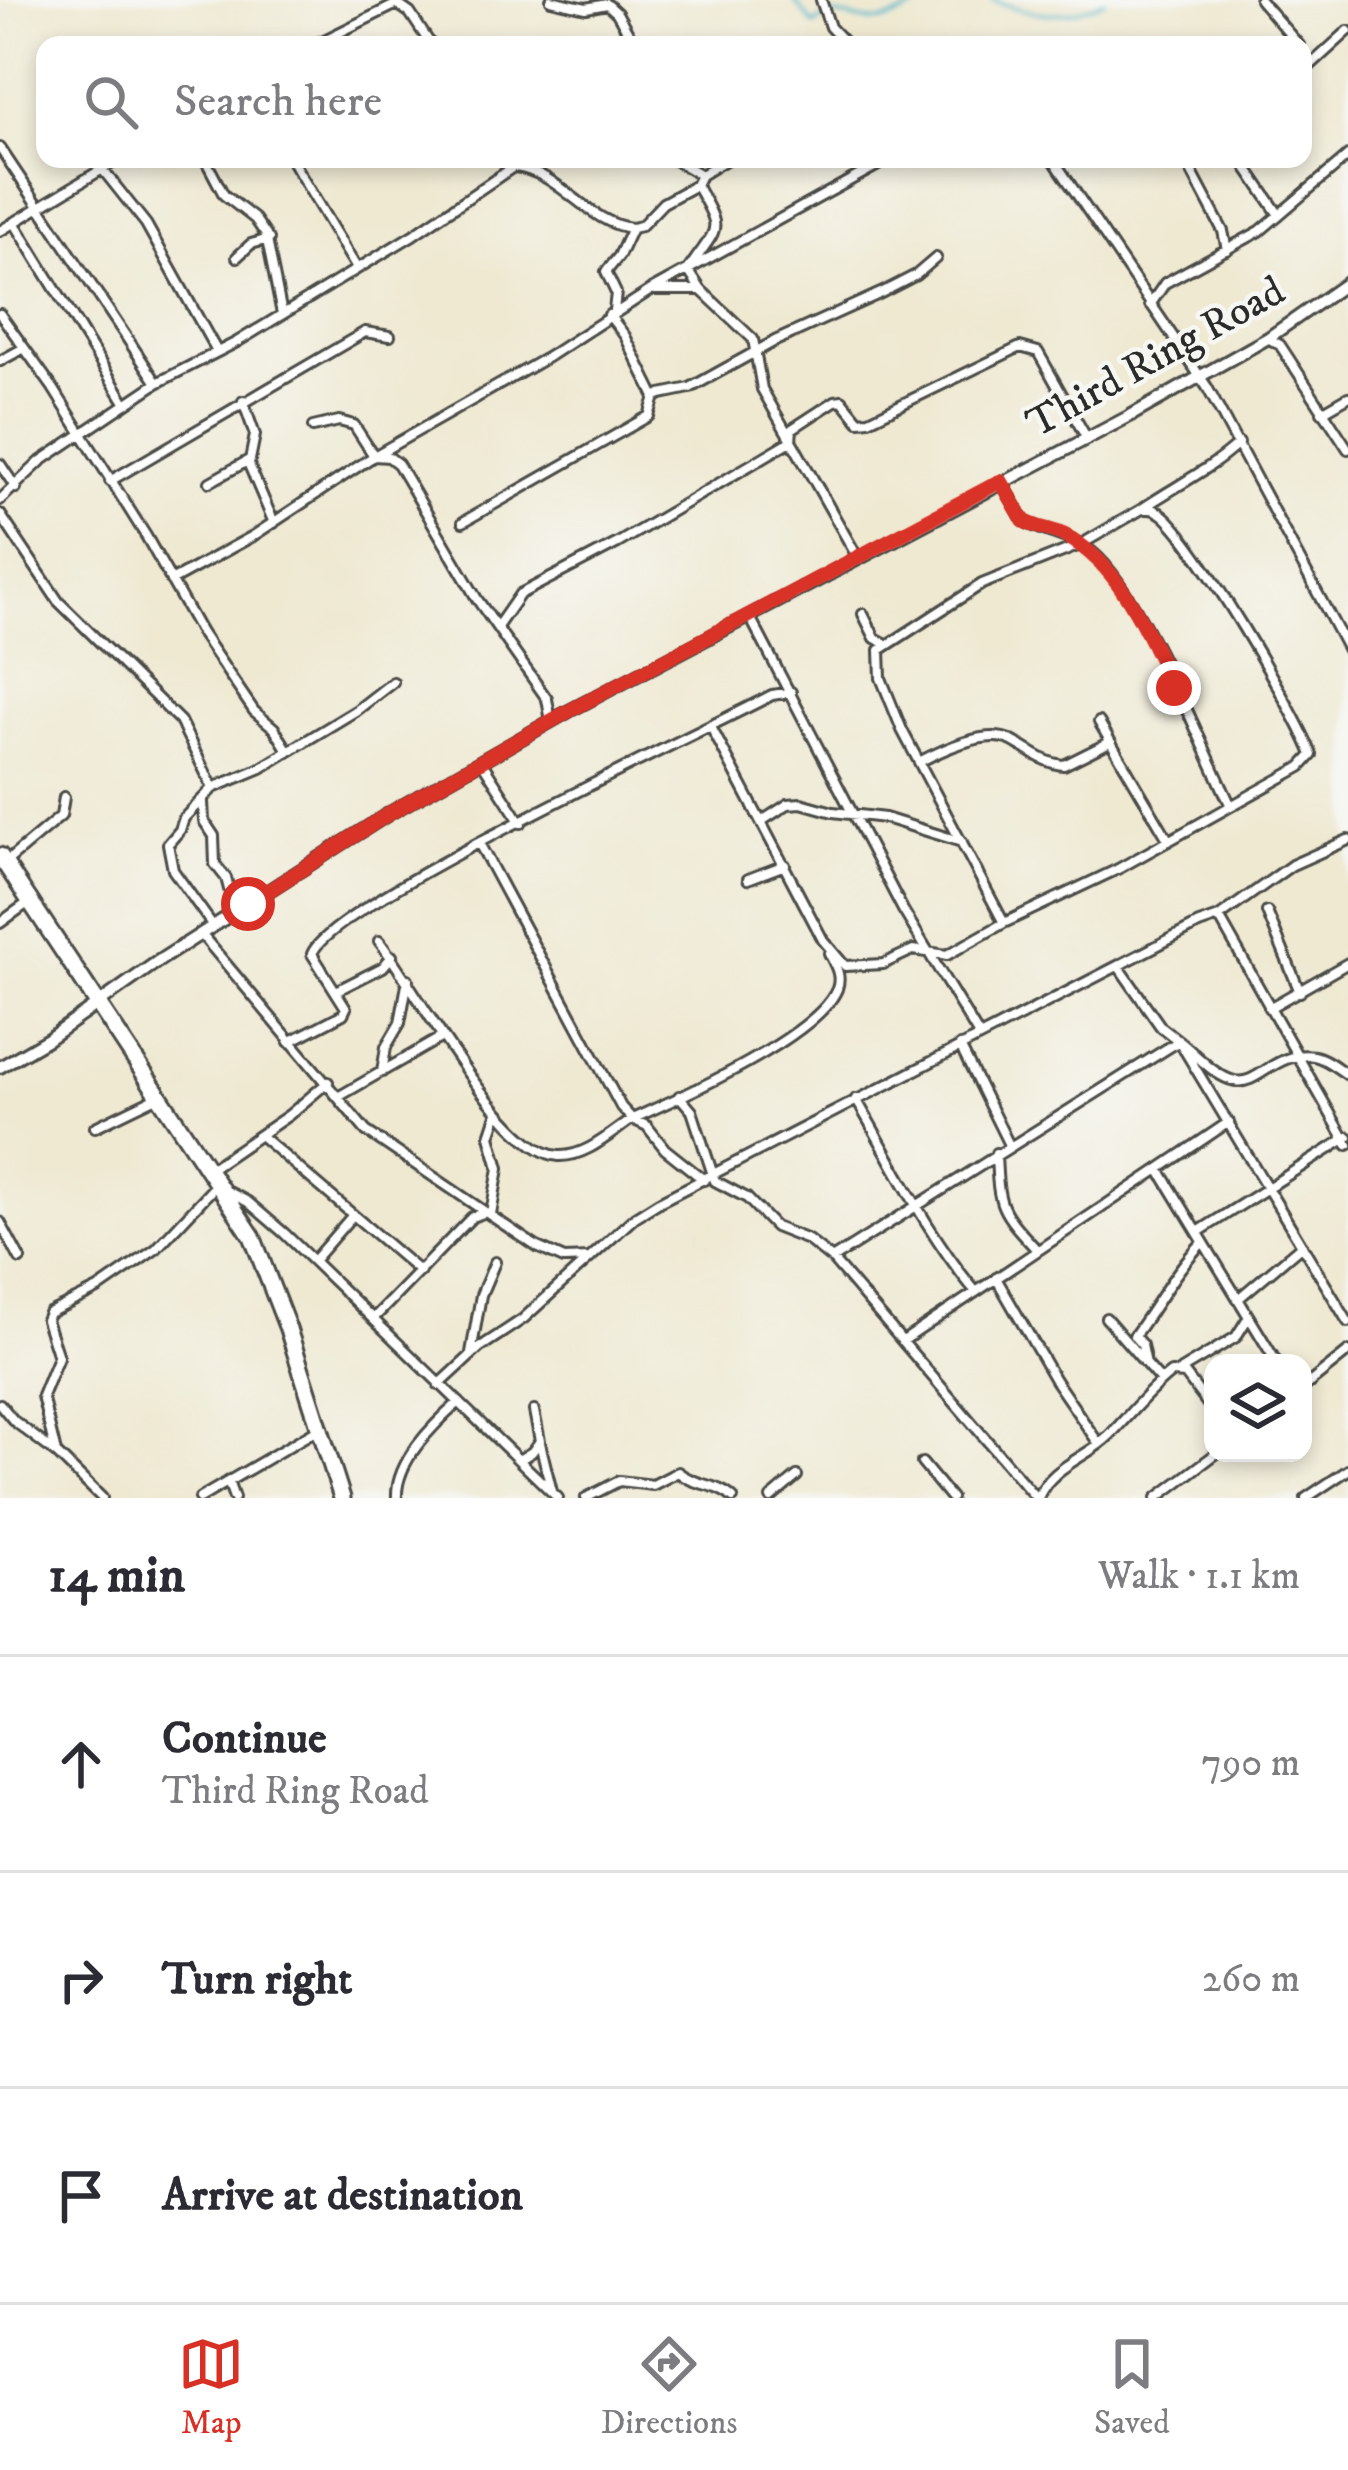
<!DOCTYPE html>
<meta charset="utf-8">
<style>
:root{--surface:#fff;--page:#f2f2f3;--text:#2b2b33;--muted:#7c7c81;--line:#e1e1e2;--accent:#d93025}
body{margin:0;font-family:"IM FELL DW Pica",serif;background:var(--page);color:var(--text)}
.controls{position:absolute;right:36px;bottom:36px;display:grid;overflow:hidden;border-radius:24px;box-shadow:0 6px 18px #0003}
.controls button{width:108px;height:108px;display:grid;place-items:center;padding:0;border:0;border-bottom:3px solid var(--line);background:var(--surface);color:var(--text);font:60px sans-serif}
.stop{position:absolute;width:36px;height:36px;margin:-27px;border:9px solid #d93025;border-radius:50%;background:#fff}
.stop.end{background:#d93025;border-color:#fff;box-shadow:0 3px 12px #0008}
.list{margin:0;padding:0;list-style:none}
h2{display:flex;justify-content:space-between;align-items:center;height:156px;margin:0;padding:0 48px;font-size:51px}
h2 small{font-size:39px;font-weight:400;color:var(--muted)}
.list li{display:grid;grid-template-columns:78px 1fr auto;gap:36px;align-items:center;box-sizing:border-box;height:216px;padding:0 48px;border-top:3px solid var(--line)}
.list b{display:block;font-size:45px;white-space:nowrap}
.list p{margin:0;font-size:39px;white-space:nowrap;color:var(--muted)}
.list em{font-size:39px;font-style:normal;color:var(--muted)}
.icon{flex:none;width:66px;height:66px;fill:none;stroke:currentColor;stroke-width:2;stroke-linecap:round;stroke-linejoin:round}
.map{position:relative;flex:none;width:1348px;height:1498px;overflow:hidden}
.search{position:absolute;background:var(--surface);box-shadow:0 6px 18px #0003;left:36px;right:36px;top:36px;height:132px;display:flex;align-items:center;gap:30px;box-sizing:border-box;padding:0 42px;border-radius:24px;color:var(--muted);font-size:45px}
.sheet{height:804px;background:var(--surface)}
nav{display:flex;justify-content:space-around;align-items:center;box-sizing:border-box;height:168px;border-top:3px solid var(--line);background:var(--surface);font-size:33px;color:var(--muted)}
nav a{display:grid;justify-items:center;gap:6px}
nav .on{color:var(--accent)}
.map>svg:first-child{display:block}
</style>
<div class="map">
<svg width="1348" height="1498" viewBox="0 0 1348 1498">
<rect width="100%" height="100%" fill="#f6f6f2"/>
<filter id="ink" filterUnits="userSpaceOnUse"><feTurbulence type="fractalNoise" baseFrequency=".00833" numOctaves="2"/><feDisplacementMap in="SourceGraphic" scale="24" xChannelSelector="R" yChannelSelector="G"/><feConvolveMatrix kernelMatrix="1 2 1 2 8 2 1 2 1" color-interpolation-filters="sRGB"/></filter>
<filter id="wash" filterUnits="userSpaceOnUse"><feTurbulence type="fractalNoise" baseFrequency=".004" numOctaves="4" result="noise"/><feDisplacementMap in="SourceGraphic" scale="48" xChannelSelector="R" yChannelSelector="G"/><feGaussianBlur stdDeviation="2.7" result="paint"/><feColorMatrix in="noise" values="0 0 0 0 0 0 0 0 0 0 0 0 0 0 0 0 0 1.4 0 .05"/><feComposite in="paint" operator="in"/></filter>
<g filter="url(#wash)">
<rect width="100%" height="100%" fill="#efe9d2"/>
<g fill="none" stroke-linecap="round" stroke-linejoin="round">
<!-- stream -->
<path stroke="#52b8d0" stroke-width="3" d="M 794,0 L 814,25 C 838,4 854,25 881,21 C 895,20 915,8 927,0
M 993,0 C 1034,16 1067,20 1106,0"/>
</g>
</g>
<g filter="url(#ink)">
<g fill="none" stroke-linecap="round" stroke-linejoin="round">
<defs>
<path id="street" d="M 551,0 L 586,8 L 607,4 L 617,13 L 635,45
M 821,0 L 830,27 L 844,42
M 1260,0 L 1299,45
M 314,45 L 397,4 L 410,13 L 431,45
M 1303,72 L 1348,31
M 0,148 L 157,383
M 205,159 L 224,195 L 255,219 L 266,235 L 282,314
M 291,159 L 356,267
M 510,159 L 515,167 C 560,172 588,224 632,228
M 673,159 L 701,175
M 1053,159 L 1207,387 L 1348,650
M 1185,159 L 1223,231 L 1227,250
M 1241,159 L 1279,215
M 103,170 L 146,224 L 216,350
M 696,185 C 724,234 719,224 688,270 L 701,290 L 753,339 L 762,389 L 858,558
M 14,222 L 126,404
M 0,231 L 119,159
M 237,257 L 251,244 L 269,239
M 655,290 L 700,290
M 1150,305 L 1165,283 L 1260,231 L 1348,156
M 614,310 L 616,293 L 606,272 L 619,256 L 632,228 L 641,226 L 663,203 L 696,185 L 701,175 L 727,159
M 0,314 L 53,388 L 146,536 L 201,633 L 254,711 L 274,728 L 287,749
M 609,315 L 625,336 L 655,397
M 1268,338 L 1280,345 L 1348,449
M 0,361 L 24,348
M 243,401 L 255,435 L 249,465 L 274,523
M 1322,412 L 1348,397
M 313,427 L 339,421 L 354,425 L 374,456 L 389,457 L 398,464 L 477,599 L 547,699 L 551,721
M 0,464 L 16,488
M 110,481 L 365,332 L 390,336
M 210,482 L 249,460
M 1002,482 L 1024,521 C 1046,534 1069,535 1092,552 C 1139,589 1202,746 1231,806
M 0,500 L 41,461 L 157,383 L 237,342 L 413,235 L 525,159
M 1143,508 C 1174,487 1213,468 1239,443
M 0,514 L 58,601 L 180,721 L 213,788
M 463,522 L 649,416 L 655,397 L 661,394 L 690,388 L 775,341 L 881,293 L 916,275 L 936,258
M 171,581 L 253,536 L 374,456 L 548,357 L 651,290 L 889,159
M 863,614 L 875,638 L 886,644
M 750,617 L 903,910 L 979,1036
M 497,627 L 520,594 L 618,543 L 791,441 L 792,429 L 835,401 L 842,400 L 859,421 L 869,420 L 1020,347 L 1038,352 L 1086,437
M 1099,722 L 1169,841
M 711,727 L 823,940
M 481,761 L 521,823
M 919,762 C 942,750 987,728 1012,741 C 1029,750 1045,764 1064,765 L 1110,742
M 203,802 L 204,821 L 214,836 L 215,864 L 226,878 L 235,912
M 762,821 L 788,804 L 801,803 L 833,812 L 885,818 L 962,842
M 480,845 L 621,1107 L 632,1119 C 681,1097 817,1037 837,989 C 842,975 835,965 829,953
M 6,862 L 61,816 L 64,797
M 748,879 L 785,865
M 1267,912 L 1300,992
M 1219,917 L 1348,1145
M 0,923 L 29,902
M 213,926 L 173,870 L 168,844 L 180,830 L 184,818 L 213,788 L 261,768 L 357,710 L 393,682
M 201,934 L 366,1131 L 537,1247 L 564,1259 L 590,1258
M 823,940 L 845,966 L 883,964 L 913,950 L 947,955 L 1004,923 L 902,730 L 881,678 L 880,650 L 982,584 L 1080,545 L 1142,509 C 1151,509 1152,508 1160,513 C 1192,534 1297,714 1312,755 L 1301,767 L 1118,869 L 1004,923
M 379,941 C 415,986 503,1153 559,1156 C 586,1157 611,1133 632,1119 L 647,1126 L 665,1149 L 704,1180
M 1119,967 L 1161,1027 L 1179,1041 L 1348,1322
M 336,991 L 383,967 L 392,956
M 1269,1008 L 1348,963
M 289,1042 L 343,1014 L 346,1008 L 312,954 C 328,905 704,731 772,695 L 791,692
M 960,1046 L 1009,1145
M 382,1072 L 386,1047 L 400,1023 L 408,979
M 679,1096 L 692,1111 L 715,1181 L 747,1198 L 775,1227 L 808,1240 L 832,1259 L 1036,1498
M 338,1097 L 442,1037
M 856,1099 C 894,1164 927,1234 976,1292
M 95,1127 L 159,1096
M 261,1136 L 420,1272
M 996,1153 C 998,1208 1000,1210 1037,1250
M 210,1169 L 289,1115 L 328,1082
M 1159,1169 L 1277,1363
M 225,1190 L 248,1202 L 284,1233 L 558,1498
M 491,1214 L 499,1168 L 490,1136 L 497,1115
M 0,1222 L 20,1259
M 1198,1232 L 1348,1137
M 832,1259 L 1179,1041 C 1195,1053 1215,1077 1235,1081 C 1259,1086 1275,1050 1314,1056 C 1326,1058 1338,1069 1348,1075
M 313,1261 L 352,1216
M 996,1278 L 1055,1380 L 1099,1444
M 1238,1299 L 1302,1245
M 1106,1318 L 1145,1363
M 373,1319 L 472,1217 L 486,1212
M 903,1341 L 1229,1122
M 471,1353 L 481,1295 L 495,1262
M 1181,1370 L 1236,1337 L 1246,1321
M 1161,1381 L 1146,1364 L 1142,1345 L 1134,1336 C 1157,1305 1176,1269 1203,1242
M 439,1385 L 479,1348 L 523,1319 L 635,1217 L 659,1202 L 1199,924 L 1219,917 L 1292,865 L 1348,840
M 1303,1388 L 1348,1352
M 0,1404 L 14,1421 L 56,1453 L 102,1498
M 540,1443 L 552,1492
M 56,1453 L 42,1396 L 58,1357 L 46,1320 L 49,1313 L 98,1289 L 156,1249 L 218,1183
M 519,1460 L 532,1452 L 540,1441 L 534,1411
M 922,1463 L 951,1498
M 229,1484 L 234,1498
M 200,1498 L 318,1429
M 397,1498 C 395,1462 433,1425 459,1402
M 586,1498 L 619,1481 L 653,1485 L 678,1472 C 694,1486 717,1483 733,1498
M 771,1498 L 797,1476
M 1038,1498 C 1051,1466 1087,1458 1110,1435 C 1131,1413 1147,1392 1171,1373 L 1185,1374 L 1213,1411
M 1157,1498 L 1217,1453
M 1306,1498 L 1348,1470"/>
<path id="secondary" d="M 0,1067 L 48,1039 L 157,962 L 390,813 L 569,711 L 1130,416 L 1268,338 L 1348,282"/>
<path id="highway" d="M 0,856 L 252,1236 L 288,1329 L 342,1498"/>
</defs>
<!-- street casing -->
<use href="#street" stroke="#484844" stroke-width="14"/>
<!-- secondary casing -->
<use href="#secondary" stroke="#484844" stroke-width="16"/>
<!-- highway casing -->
<use href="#highway" stroke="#484844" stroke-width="21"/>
<!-- street -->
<use href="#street" stroke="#fff" stroke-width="8"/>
<!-- secondary -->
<use href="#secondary" stroke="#fff" stroke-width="10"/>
<!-- highway -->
<use href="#highway" stroke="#fff" stroke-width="15"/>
</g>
</g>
<g fill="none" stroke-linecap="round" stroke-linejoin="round" filter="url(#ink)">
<!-- route -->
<path stroke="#d93025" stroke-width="15" d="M 248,904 L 390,813 L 569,711 L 1001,481 L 1024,521 C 1038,529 1054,529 1068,537 C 1123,569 1147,633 1174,688"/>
</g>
<g text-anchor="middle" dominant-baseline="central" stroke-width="9" stroke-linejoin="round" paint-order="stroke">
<!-- street labels -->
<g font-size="42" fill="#2b2b2b" stroke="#f6f6f2">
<text transform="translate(1156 358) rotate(-29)">Third Ring Road</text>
</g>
</g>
</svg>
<div class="controls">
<button><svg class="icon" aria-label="layers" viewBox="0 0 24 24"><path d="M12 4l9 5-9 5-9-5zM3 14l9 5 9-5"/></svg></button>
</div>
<div class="stop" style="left:248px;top:904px"></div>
<div class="stop end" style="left:1174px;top:688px"></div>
<div class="search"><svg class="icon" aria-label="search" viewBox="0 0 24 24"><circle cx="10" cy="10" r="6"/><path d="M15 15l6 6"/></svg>Search here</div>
</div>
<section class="sheet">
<h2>14 min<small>Walk · 1.1 km</small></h2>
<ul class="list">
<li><svg class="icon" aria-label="ahead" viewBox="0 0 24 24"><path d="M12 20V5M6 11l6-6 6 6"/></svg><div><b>Continue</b><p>Third Ring Road</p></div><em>790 m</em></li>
<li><svg class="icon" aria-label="right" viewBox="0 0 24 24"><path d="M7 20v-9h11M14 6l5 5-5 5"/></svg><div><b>Turn right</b></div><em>260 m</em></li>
<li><svg class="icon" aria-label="arrive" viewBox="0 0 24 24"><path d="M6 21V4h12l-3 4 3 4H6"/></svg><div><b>Arrive at destination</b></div></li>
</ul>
</section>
<nav>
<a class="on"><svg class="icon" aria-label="map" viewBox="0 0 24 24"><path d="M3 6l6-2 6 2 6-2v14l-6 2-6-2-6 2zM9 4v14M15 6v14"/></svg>Map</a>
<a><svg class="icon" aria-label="directions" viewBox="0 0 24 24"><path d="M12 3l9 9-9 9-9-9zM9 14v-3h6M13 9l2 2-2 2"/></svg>Directions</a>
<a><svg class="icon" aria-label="saved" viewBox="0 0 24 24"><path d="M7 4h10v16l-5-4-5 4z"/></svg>Saved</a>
</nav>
